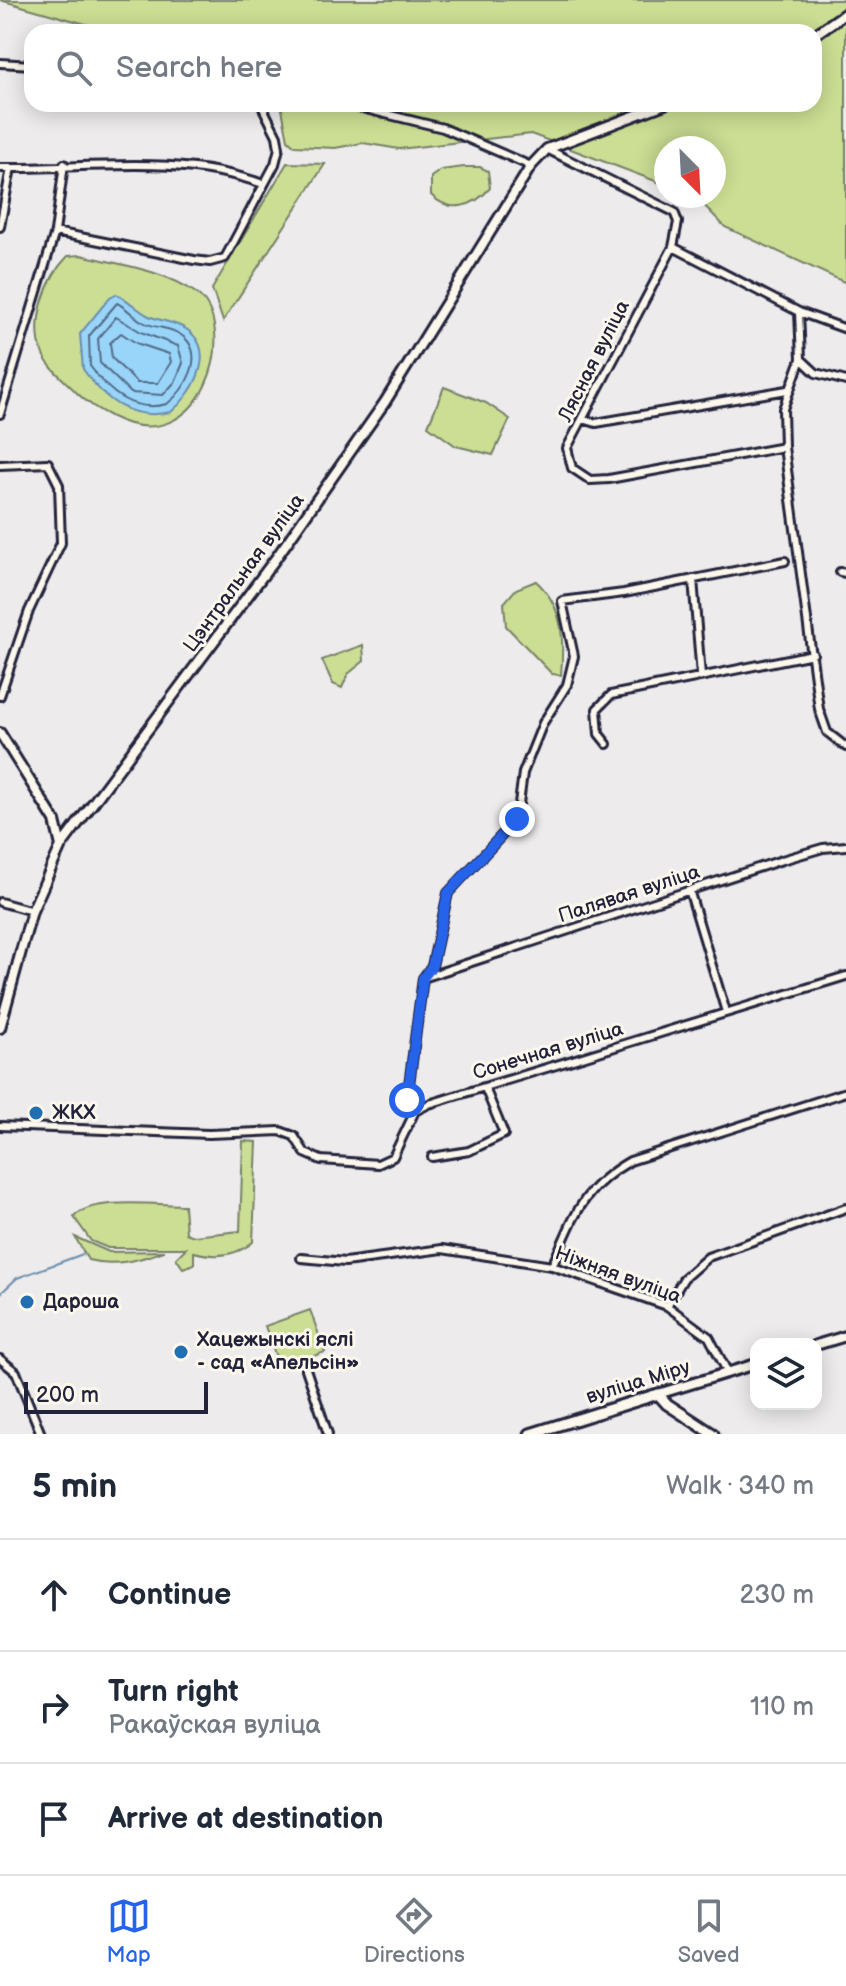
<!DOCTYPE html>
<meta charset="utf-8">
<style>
:root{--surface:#fff;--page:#f2f2f3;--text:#1f2937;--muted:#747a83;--line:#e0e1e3;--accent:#2563eb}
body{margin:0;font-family:"Balsamiq Sans",sans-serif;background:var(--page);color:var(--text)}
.controls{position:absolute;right:24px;bottom:24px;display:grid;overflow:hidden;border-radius:16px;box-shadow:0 4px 20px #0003}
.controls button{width:72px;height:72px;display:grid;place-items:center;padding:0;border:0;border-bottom:2px solid var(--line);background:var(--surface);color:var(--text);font:40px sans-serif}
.compass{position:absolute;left:654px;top:136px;width:72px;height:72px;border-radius:50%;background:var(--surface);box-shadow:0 4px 20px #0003;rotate:156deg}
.scale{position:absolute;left:24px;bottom:20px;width:184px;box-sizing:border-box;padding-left:8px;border:4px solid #22223b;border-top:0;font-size:22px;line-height:28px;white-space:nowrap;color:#22223b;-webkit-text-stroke:6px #fbf7ec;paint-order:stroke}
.stop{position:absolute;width:24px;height:24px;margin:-18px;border:6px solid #2563eb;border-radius:50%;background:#fff}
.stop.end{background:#2563eb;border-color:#fff;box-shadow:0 2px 8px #0008}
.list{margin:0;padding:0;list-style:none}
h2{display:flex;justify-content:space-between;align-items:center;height:104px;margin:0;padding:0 32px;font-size:34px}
h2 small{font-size:26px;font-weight:400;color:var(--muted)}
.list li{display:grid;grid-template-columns:52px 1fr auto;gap:24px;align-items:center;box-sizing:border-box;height:112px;padding:0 32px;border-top:2px solid var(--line)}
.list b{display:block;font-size:30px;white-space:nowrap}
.list p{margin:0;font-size:26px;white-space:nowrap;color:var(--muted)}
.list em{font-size:26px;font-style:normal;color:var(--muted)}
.icon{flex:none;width:44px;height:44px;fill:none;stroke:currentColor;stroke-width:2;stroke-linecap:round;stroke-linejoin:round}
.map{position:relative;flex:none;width:846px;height:1434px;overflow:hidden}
.search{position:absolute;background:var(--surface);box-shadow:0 4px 20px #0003;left:24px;right:24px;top:24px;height:88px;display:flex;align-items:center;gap:20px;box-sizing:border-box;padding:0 28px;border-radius:24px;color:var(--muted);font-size:30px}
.sheet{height:440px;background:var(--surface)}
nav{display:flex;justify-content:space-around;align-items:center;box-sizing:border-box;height:112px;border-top:2px solid var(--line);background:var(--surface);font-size:22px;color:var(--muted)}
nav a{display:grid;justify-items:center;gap:4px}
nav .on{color:var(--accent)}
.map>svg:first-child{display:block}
</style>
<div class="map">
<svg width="846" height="1434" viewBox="0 0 846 1434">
<rect width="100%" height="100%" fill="#edebec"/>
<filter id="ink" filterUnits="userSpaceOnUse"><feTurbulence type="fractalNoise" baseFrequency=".0125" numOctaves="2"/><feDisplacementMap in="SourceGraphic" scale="16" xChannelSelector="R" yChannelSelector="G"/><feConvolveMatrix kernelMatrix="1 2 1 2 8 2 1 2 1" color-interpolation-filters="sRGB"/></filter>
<g filter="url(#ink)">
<!-- green -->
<path fill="#cbde93" stroke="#768067" stroke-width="2" d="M 0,0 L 846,0 L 846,283 L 725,227 L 695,196 L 714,196 L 714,148 L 666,148 L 666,185 L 531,134 L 399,149 L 363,143 L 335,148 L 295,146 L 288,140 L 281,104 L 814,104 L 814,32 L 114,32 Z
M 287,163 L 325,164 L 223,321 L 212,289 Z
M 464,167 L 480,167 L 488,171 L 490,188 C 474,207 450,214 431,195 L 431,177 L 441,170 Z
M 81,255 C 118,264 164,270 196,293 C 242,327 203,463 112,417 C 98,410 88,404 77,393 C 66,381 47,367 42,352 C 31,321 46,278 68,256 Z
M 444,387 L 486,403 L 510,419 L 493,455 L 456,446 L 428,426 Z
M 536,581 C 564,607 564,638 561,675 L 552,674 L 506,626 L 504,603 L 516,589 Z
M 363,645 L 364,661 L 348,674 L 342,688 L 333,684 L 322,660 Z
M 243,1141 L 257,1142 L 253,1242 C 236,1256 216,1258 194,1252 L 194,1264 L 183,1268 L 176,1258 L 186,1248 L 108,1248 L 91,1241 L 74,1217 C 91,1196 158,1205 184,1205 L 186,1233 L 194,1236 L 240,1231 Z
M 75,1237 L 109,1252 L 164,1251 C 139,1260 115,1267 88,1260 Z
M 310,1310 L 325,1352 L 280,1368 L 265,1326 Z"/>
<!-- water -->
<path fill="#99d5f9" stroke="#698dad" stroke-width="2" d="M 116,294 C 128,299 136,309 147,315 C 160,322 176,321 189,331 C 217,354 193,394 171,412 C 131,421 105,401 83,369 L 80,334 L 110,297 Z"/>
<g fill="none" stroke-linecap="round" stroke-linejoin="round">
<!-- shore -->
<path stroke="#526a87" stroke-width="2" d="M 117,303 C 127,308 134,317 143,322 C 156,329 174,327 185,338 C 205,358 185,390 167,404 C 133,413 109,393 90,366 L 89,336 Z
M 116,317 L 141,332 L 178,346 L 183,363 L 175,382 L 163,395 L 131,393 L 100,363 L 98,339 Z
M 121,333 L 136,343 L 169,354 L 171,362 L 158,383 L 137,383 L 112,358 L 110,343 Z"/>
<!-- stream -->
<path stroke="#698dad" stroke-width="2" d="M 0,1294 L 17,1278 L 83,1254"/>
<defs>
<path id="minor" d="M 0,63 L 32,65
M 345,104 L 443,128 L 531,166
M 547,149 L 674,212 L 678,222 L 673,247 L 567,448 L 572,468 L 590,480 L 609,479 L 784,447
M 0,168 C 86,169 180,153 263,184
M 0,227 L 11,168
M 55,232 L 194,260 L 210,262 L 225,258 L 275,164 L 279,148 L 277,136 L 261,104
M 673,247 L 799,312 L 846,329
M 799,312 L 801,359 L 783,409 L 784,447 L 819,709 L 827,732 L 846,747
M 801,359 L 816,373 L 846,381
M 0,414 L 55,232 L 64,164
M 583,419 L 596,423 L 787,390
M 0,465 L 48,463 L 59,485 L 61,543 L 29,611 L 0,696
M 840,572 L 846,573
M 693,579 L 701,676
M 607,744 L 599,734 L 597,709 L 611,695 L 813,654
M 690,893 L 726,1012
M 0,902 L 32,911
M 426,977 L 782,860 L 823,848 L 846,846
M 415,1111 L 407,1100 L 423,978 L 432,966 L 448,893 L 517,819 L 523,773 L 543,723 L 567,685 L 574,656 L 562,601 L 624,593 L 785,561
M 0,1126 L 209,1134 L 280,1131 L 294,1136 L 305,1153 L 321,1160 L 378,1164 L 393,1157 L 415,1111 L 429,1104 L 846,976
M 432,1157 L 469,1151 L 504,1134 L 485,1088
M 301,1258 L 345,1262 L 442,1249 L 552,1266 L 667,1306 L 709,1337 L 728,1373
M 552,1266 C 575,1216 580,1190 630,1161 L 846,1092
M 667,1306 L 684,1278 L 708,1257 L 846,1208
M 0,1359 L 16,1372 L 41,1434
M 306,1369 L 328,1434"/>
<path id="tertiary" d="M 814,35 L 846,13
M 0,733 L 55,821 L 61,846
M 0,1028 L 32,911 L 61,846 L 276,558 L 385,402 L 531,166 L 547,149 L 665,104
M 816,1345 L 846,1336
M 658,1394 L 756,1364"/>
<path id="secondary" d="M 530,1434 L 658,1394 L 667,1404 L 713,1434"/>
</defs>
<!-- minor casing -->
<use href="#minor" stroke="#22223b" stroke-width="12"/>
<!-- tertiary casing -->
<use href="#tertiary" stroke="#22223b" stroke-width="14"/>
<!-- secondary casing -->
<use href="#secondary" stroke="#22223b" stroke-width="15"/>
<!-- minor -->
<use href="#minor" stroke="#fbf7ec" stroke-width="6"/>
<!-- tertiary -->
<use href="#tertiary" stroke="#fbf7ec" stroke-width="8"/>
<!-- secondary -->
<use href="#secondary" stroke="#fbf7ec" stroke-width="9"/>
</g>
</g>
<g fill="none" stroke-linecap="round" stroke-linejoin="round" filter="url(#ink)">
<!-- route -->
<path stroke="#2563eb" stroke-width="10" d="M 407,1100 L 423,978 L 432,966 L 448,893 L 517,819"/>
</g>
<!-- markers -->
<g fill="#1f6fb2" stroke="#fbf7ec" stroke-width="3">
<circle cx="36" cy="1113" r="8"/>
<circle cx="27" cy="1302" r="8"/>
<circle cx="181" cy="1352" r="8"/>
</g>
<g text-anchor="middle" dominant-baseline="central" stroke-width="6" stroke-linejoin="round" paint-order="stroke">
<!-- street labels -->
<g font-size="20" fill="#22223b" stroke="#fbf7ec">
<text transform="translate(594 361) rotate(-63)">Лясная вуліца</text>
<text transform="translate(244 573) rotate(-54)">Цэнтральная вуліца</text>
<text transform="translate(629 894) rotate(-18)">Палявая вуліца</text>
<text transform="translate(548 1051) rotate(-17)">Сонечная вуліца</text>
<text transform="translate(618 1275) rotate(20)">Ніжняя вуліца</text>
<text transform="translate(638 1382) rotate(-17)">вуліца Міру</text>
</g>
<!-- poi labels -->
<g font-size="20" font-weight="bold" fill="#22223b" stroke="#fbf7ec" text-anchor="start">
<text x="52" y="1113">ЖКХ</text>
<text x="43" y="1302">Дароша</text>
<text x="197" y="1340">Хацежынскі яслі<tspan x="197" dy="23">- сад «Апельсін»</tspan></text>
</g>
</g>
</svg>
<div class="controls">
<button><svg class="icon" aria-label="layers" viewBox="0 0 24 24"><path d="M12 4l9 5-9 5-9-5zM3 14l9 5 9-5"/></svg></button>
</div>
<svg class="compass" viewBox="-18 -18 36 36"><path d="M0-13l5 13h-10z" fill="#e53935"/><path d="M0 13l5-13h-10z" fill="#747a83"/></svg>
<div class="scale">200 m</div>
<div class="stop" style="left:407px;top:1100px"></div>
<div class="stop end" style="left:517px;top:819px"></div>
<div class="search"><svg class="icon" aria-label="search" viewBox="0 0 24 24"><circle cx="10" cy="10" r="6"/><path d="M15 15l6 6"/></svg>Search here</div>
</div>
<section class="sheet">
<h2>5 min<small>Walk · 340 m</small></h2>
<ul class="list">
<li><svg class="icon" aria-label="ahead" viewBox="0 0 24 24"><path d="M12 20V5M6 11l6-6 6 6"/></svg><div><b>Continue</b></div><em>230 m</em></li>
<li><svg class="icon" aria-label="right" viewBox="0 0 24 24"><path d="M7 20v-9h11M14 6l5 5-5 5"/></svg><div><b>Turn right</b><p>Ракаўская вуліца</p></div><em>110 m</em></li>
<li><svg class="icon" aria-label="arrive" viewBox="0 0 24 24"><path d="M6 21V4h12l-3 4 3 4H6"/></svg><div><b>Arrive at destination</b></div></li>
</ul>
</section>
<nav>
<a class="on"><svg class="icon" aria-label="map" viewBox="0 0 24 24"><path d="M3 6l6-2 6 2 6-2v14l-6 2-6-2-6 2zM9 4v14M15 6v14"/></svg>Map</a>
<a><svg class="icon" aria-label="directions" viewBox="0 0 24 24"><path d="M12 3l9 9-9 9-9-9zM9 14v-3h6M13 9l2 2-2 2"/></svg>Directions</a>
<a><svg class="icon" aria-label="saved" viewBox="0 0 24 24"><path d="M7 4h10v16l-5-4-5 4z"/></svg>Saved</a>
</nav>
